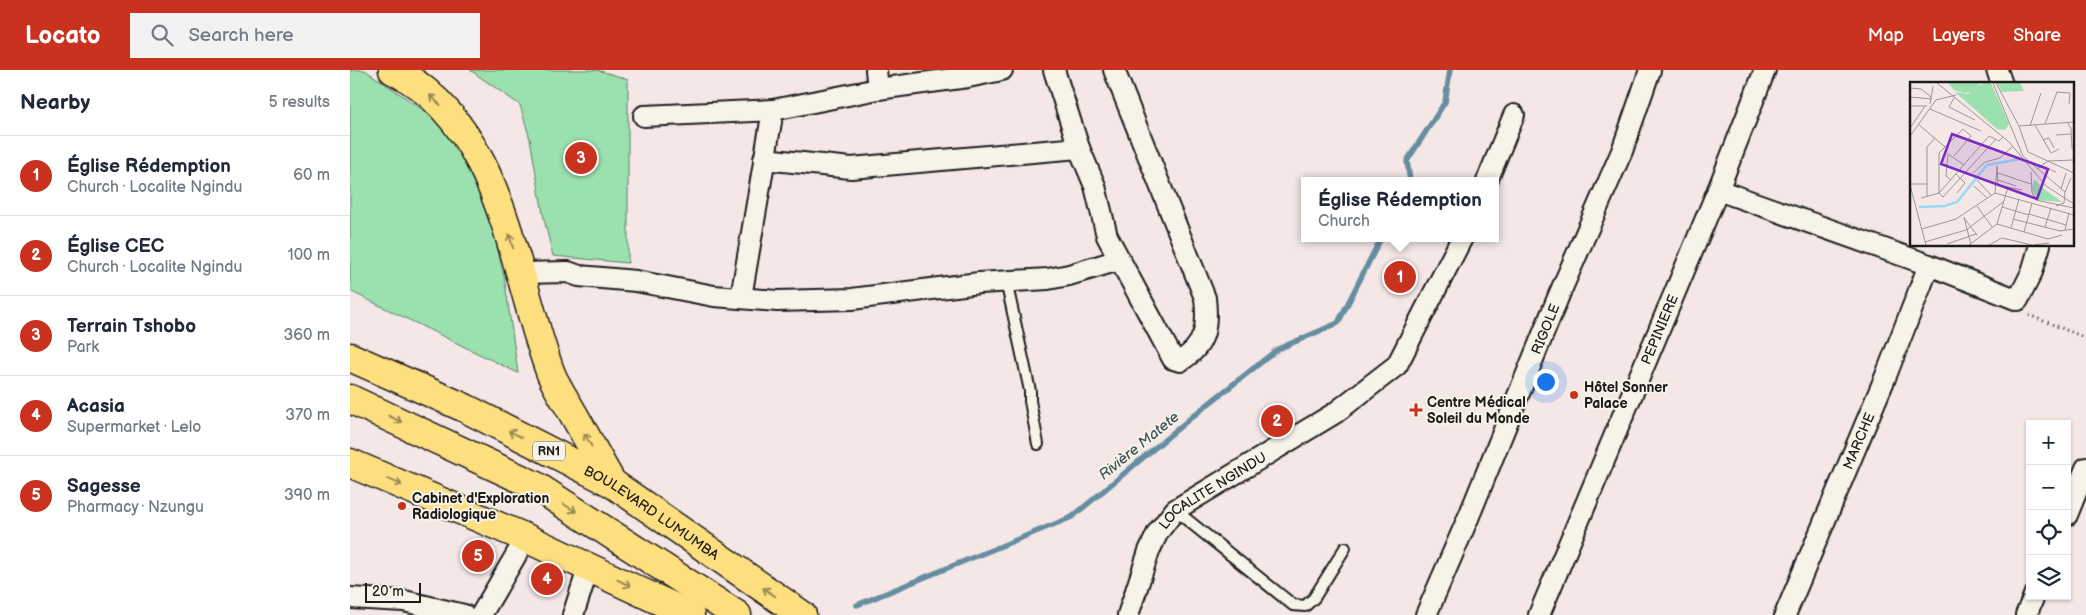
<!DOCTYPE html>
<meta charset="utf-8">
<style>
:root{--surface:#fff;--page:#f2f2f3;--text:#1f2937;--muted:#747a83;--line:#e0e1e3;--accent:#c8321e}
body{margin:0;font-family:"Balsamiq Sans",sans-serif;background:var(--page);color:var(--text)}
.controls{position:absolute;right:15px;bottom:15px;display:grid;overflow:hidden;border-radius:0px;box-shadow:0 1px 4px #0004}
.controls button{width:45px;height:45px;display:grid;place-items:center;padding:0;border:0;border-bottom:1px solid var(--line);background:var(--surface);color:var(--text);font:25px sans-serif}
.scale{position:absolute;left:15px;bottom:12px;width:56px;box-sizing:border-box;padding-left:5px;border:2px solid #1c1c1c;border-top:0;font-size:14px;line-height:18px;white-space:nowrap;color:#1c1c1c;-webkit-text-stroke:4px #f7f3e8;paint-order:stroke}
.you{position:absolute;left:1195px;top:311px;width:18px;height:18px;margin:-12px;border:4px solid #fff;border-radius:50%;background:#1a73e8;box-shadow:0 0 0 8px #1a73e833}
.badge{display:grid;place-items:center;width:32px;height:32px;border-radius:50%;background:var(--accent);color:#fff;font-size:16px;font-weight:700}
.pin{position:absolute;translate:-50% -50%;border:2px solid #fff;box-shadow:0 1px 5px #0006}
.popup{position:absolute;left:951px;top:107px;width:198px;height:65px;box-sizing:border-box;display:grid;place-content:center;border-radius:0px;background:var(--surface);filter:drop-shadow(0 1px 4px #0005);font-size:16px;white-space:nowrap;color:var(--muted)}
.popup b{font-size:19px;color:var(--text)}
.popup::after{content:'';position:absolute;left:50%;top:100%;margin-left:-10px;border:10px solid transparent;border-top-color:var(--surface)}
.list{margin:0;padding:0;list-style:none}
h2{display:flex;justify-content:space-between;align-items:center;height:65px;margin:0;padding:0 20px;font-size:21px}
h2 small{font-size:16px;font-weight:400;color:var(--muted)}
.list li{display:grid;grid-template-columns:32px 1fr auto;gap:15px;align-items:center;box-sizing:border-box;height:80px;padding:0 20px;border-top:1px solid var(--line)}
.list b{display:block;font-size:19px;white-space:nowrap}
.list p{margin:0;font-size:16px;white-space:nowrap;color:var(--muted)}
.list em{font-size:16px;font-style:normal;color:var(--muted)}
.icon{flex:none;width:28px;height:28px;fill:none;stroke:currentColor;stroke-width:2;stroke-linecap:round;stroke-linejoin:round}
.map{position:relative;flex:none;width:1736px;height:545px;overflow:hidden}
header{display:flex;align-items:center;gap:30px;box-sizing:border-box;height:70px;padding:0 25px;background:var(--accent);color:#fff}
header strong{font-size:24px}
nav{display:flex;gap:28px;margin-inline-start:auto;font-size:18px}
.search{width:350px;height:45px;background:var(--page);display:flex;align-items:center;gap:12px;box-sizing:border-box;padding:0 18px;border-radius:0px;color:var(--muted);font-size:19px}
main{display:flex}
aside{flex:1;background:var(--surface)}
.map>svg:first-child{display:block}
</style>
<header>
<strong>Locato</strong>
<div class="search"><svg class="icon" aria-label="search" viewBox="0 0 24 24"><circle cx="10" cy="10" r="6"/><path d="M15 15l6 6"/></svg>Search here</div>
<nav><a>Map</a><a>Layers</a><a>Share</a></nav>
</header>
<main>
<aside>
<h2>Nearby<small>5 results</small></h2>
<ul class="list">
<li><span class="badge">1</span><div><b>Église Rédemption</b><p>Church · Localite Ngindu</p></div><em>60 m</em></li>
<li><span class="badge">2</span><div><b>Église CEC</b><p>Church · Localite Ngindu</p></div><em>100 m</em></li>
<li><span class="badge">3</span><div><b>Terrain Tshobo</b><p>Park</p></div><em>360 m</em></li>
<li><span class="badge">4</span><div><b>Acasia</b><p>Supermarket · Lelo</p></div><em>370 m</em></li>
<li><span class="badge">5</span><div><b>Sagesse</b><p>Pharmacy · Nzungu</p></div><em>390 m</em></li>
</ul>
</aside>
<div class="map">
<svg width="1736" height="545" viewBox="0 0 1736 545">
<rect width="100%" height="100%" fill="#f4e7e6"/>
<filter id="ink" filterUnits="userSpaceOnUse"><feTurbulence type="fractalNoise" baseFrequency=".02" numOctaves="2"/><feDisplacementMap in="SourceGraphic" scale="10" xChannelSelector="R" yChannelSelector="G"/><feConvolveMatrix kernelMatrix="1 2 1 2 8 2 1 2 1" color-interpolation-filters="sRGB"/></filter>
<g filter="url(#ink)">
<!-- green -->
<path fill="#9ae1af" stroke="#5b7e66" d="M 0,0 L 15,0 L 95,55 L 136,131 L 154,206 L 168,303 L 0,221 Z
M 120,0 L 247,0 L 278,9 L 278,193 L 203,186 L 194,149 L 180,69 L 170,35 Z"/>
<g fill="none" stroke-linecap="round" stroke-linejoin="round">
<!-- stream -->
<path stroke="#668da1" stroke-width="5.5" d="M 1060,111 L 1057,91 L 1095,32 L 1100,0
M 507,535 L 722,447 L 843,346 L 928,279 L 988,253 L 1031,168"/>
<defs>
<path id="service" d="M 649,211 L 658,220 L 680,321 L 680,331 L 688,374
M 825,440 L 943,535 L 955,536 L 964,528 L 995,478"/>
<g id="minor">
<path d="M 526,0 L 528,19"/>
<path d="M 704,0 L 729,78 L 745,116 L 757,166 L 823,289 L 830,291 C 856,276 858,256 855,228 L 764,0"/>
<path d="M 1647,0 L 1652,14"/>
<path d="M 294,46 L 423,40 L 528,19 L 618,7 L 652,0"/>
<path d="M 414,89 L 501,98 L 729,78"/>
<path d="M 1137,111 L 1164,45"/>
<path d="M 1368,120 L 1579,195 L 1668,230 L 1682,202 L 1690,175"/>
<path d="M 170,203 L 218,202 L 229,206 L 286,211 L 364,226 L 427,231 L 502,229 L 629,213 L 698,209 L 719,205 L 769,190"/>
<path d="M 391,227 L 423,40"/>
<path d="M 1717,445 L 1736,398"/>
<path d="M 0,528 L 54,531 L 114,545"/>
<path d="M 131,545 L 176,468"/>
<path d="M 223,545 L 239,496"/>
<path id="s1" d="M 778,545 L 799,481 L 808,462 L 825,440 L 985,343 L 1047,295 L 1112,168"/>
<path id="s2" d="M 1076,545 L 1119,446 L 1209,225 L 1272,81 L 1300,0"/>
<path id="s3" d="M 1189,545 L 1368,120 L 1415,0"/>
<path id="s4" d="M 1435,545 L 1535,308 L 1579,195"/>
<path d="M 1676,545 L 1684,526"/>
</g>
<g id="trunk">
<path d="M 43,0 C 153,55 162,201 201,304 C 206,316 214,328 221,340 C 235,364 248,389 262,413"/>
<path id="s5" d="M 0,287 L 115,338 L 262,413 L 452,545"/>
<path d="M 0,329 L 186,416 L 387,545"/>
<path d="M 0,393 L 176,468 L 340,545"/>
</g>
</defs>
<!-- service casing -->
<use href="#service" stroke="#1c1c1c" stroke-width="14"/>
<!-- minor casing -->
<use href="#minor" stroke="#1c1c1c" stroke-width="24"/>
<!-- trunk casing -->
<use href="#trunk" stroke="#1c1c1c" stroke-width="31"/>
<!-- path -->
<path stroke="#1c1c1c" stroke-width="3" stroke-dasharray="1 4" stroke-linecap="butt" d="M 1679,245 L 1736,268"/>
<!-- service -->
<use href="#service" stroke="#f7f3e8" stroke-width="10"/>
<!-- minor -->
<use href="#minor" stroke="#f7f3e8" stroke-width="20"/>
<!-- trunk -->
<use href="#trunk" stroke="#fedf80" stroke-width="28"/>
</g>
<!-- one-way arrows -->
<defs><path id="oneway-shaft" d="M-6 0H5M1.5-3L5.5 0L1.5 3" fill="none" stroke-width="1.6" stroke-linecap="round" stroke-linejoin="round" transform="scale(1.25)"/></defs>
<g stroke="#988753">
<use href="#oneway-shaft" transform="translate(85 30) rotate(-137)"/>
<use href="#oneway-shaft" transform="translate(161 171) rotate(-106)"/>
<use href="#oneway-shaft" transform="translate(45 349) rotate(26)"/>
<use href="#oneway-shaft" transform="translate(165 364) rotate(-153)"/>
<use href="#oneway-shaft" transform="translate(238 370) rotate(-119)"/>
<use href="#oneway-shaft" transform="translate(45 412) rotate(23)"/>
<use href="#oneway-shaft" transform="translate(220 438) rotate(32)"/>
<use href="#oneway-shaft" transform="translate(274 513) rotate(26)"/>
<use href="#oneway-shaft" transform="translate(419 522) rotate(-146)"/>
</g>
</g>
<!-- markers -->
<g fill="#c8321e" stroke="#f7f3e8" stroke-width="2">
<circle cx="1224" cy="325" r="5"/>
<path d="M1063.5 332.5h5v5h5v5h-5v5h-5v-5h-5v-5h5z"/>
<circle cx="52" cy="436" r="5"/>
</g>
<g text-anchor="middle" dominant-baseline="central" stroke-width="4" stroke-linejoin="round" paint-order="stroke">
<!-- shield labels -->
<rect fill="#f7f3e8" stroke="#5e5c59" stroke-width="1" x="183" y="371.5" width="32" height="19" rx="4"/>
<g font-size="12" font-weight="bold" fill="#1c1c1c">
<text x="199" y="381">RN1</text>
</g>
<!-- street labels -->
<g font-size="14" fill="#1c1c1c" stroke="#f7f3e8">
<text stroke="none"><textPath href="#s2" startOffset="310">RIGOLE</textPath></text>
<text stroke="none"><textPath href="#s3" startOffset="310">PEPINIERE</textPath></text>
<text stroke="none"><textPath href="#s4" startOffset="189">MARCHE</textPath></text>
<text stroke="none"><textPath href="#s1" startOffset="158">LOCALITE NGINDU</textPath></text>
<text stroke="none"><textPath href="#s5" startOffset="340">BOULEVARD LUMUMBA</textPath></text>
</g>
<!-- poi labels -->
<g font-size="14" font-weight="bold" fill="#1c1c1c" stroke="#f7f3e8" text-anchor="start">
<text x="1234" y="317">Hôtel Sonner<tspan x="1234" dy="16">Palace</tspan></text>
<text x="1077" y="332">Centre Médical<tspan x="1077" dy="16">Soleil du Monde</tspan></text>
<text x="62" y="428">Cabinet d'Exploration<tspan x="62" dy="16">Radiologique</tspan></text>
</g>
<!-- water labels -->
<g font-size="15" font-style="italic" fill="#41555e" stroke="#f7f3e8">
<text transform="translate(789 376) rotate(-39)">Rivière Matete</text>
</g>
</g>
<!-- overview -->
<g transform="translate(1560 12)">
<rect width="164" height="164" fill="#f4e7e6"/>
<path d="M 38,1 L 71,1 L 64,9 L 55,11 L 44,8 ZM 73,1 L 81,1 L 99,42 L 95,48 L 87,47 L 45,10 L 58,12 ZM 87,1 L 110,1 L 114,9 L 92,10 ZM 124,97 L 134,107 L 152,120 L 127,118 L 122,107 Z" fill="#9ae1af"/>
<path fill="none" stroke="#98d9f9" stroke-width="2.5" d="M 9,125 L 35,124 L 47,120 L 77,83 L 110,77"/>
<path fill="none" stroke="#9e9695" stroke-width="1" d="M 27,1 L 99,60 L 136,104 L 164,122M 83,1 L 113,74 L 155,110 L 154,121 L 146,124M 86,1 L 109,44 L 164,40M 0,6 L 11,7 L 21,15M 0,15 L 22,17M 44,16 L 39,25 L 65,38M 20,22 L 23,4M 0,24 L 17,24M 20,27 L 71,49M 157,40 L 161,46 L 162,67M 8,42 L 35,65M 135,42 L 147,10 L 160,11 L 159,22M 125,43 L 141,71 L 149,67M 109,44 L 118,70 L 164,91M 120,44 L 131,11M 0,46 L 15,24M 146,53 L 161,52M 0,54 L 26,18 L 46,13M 133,58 L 139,56 L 144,66M 44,74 L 61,54 L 53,47 L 29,71 L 29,111 L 33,115 L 86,57M 87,84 L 88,103 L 112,108M 131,84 L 146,90M 127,87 L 138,79 L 164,78M 121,90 L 122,110 L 126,118 L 164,126M 63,91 L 75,80 L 90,76 L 103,64M 88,91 L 121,102M 46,92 L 55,101 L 47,111M 41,98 L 36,94 L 38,72 L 54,83M 67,98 L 81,113M 88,98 L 106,104M 0,102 L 17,102M 0,103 L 16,163M 64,104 L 77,116M 151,107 L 156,91M 155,110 L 161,96M 85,111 L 87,84M 17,114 L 17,65 L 25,56M 11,116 L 29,111 L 79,54 L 89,59 L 93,55M 67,124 L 82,145M 92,125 L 119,133M 119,132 L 156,143M 54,135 L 61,163M 54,136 L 67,153M 103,137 L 150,149 L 164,147M 87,142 L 138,157 L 152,153M 135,145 L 141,126M 101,146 L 109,117M 12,147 L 46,137 L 85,111 L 164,133M 155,148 L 159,131M 114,150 L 122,121M 15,160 L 56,148 L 93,120M 37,162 L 66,152M 59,163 L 87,142 L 98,105M 79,163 L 92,156 L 122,163M 123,163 L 139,161"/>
<path fill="#7b2cbf" fill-opacity="0.15" stroke="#7b2cbf" stroke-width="2.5" d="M 42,52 L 138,87 L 127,117 L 31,82 Z"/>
<rect width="164" height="164" fill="none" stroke="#1c1c1c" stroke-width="2.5"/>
</g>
</svg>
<div class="controls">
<button>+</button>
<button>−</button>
<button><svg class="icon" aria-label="locate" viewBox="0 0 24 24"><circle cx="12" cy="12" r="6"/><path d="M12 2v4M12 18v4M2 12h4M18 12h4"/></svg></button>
<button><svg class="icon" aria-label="layers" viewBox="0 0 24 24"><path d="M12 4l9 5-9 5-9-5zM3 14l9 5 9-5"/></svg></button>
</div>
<div class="scale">20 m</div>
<div class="you"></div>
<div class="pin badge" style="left:1050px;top:207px">1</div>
<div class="popup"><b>Église Rédemption</b>Church</div>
<div class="pin badge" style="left:927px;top:351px">2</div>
<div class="pin badge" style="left:231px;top:88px">3</div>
<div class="pin badge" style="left:197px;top:509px">4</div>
<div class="pin badge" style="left:128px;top:486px">5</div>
</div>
</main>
